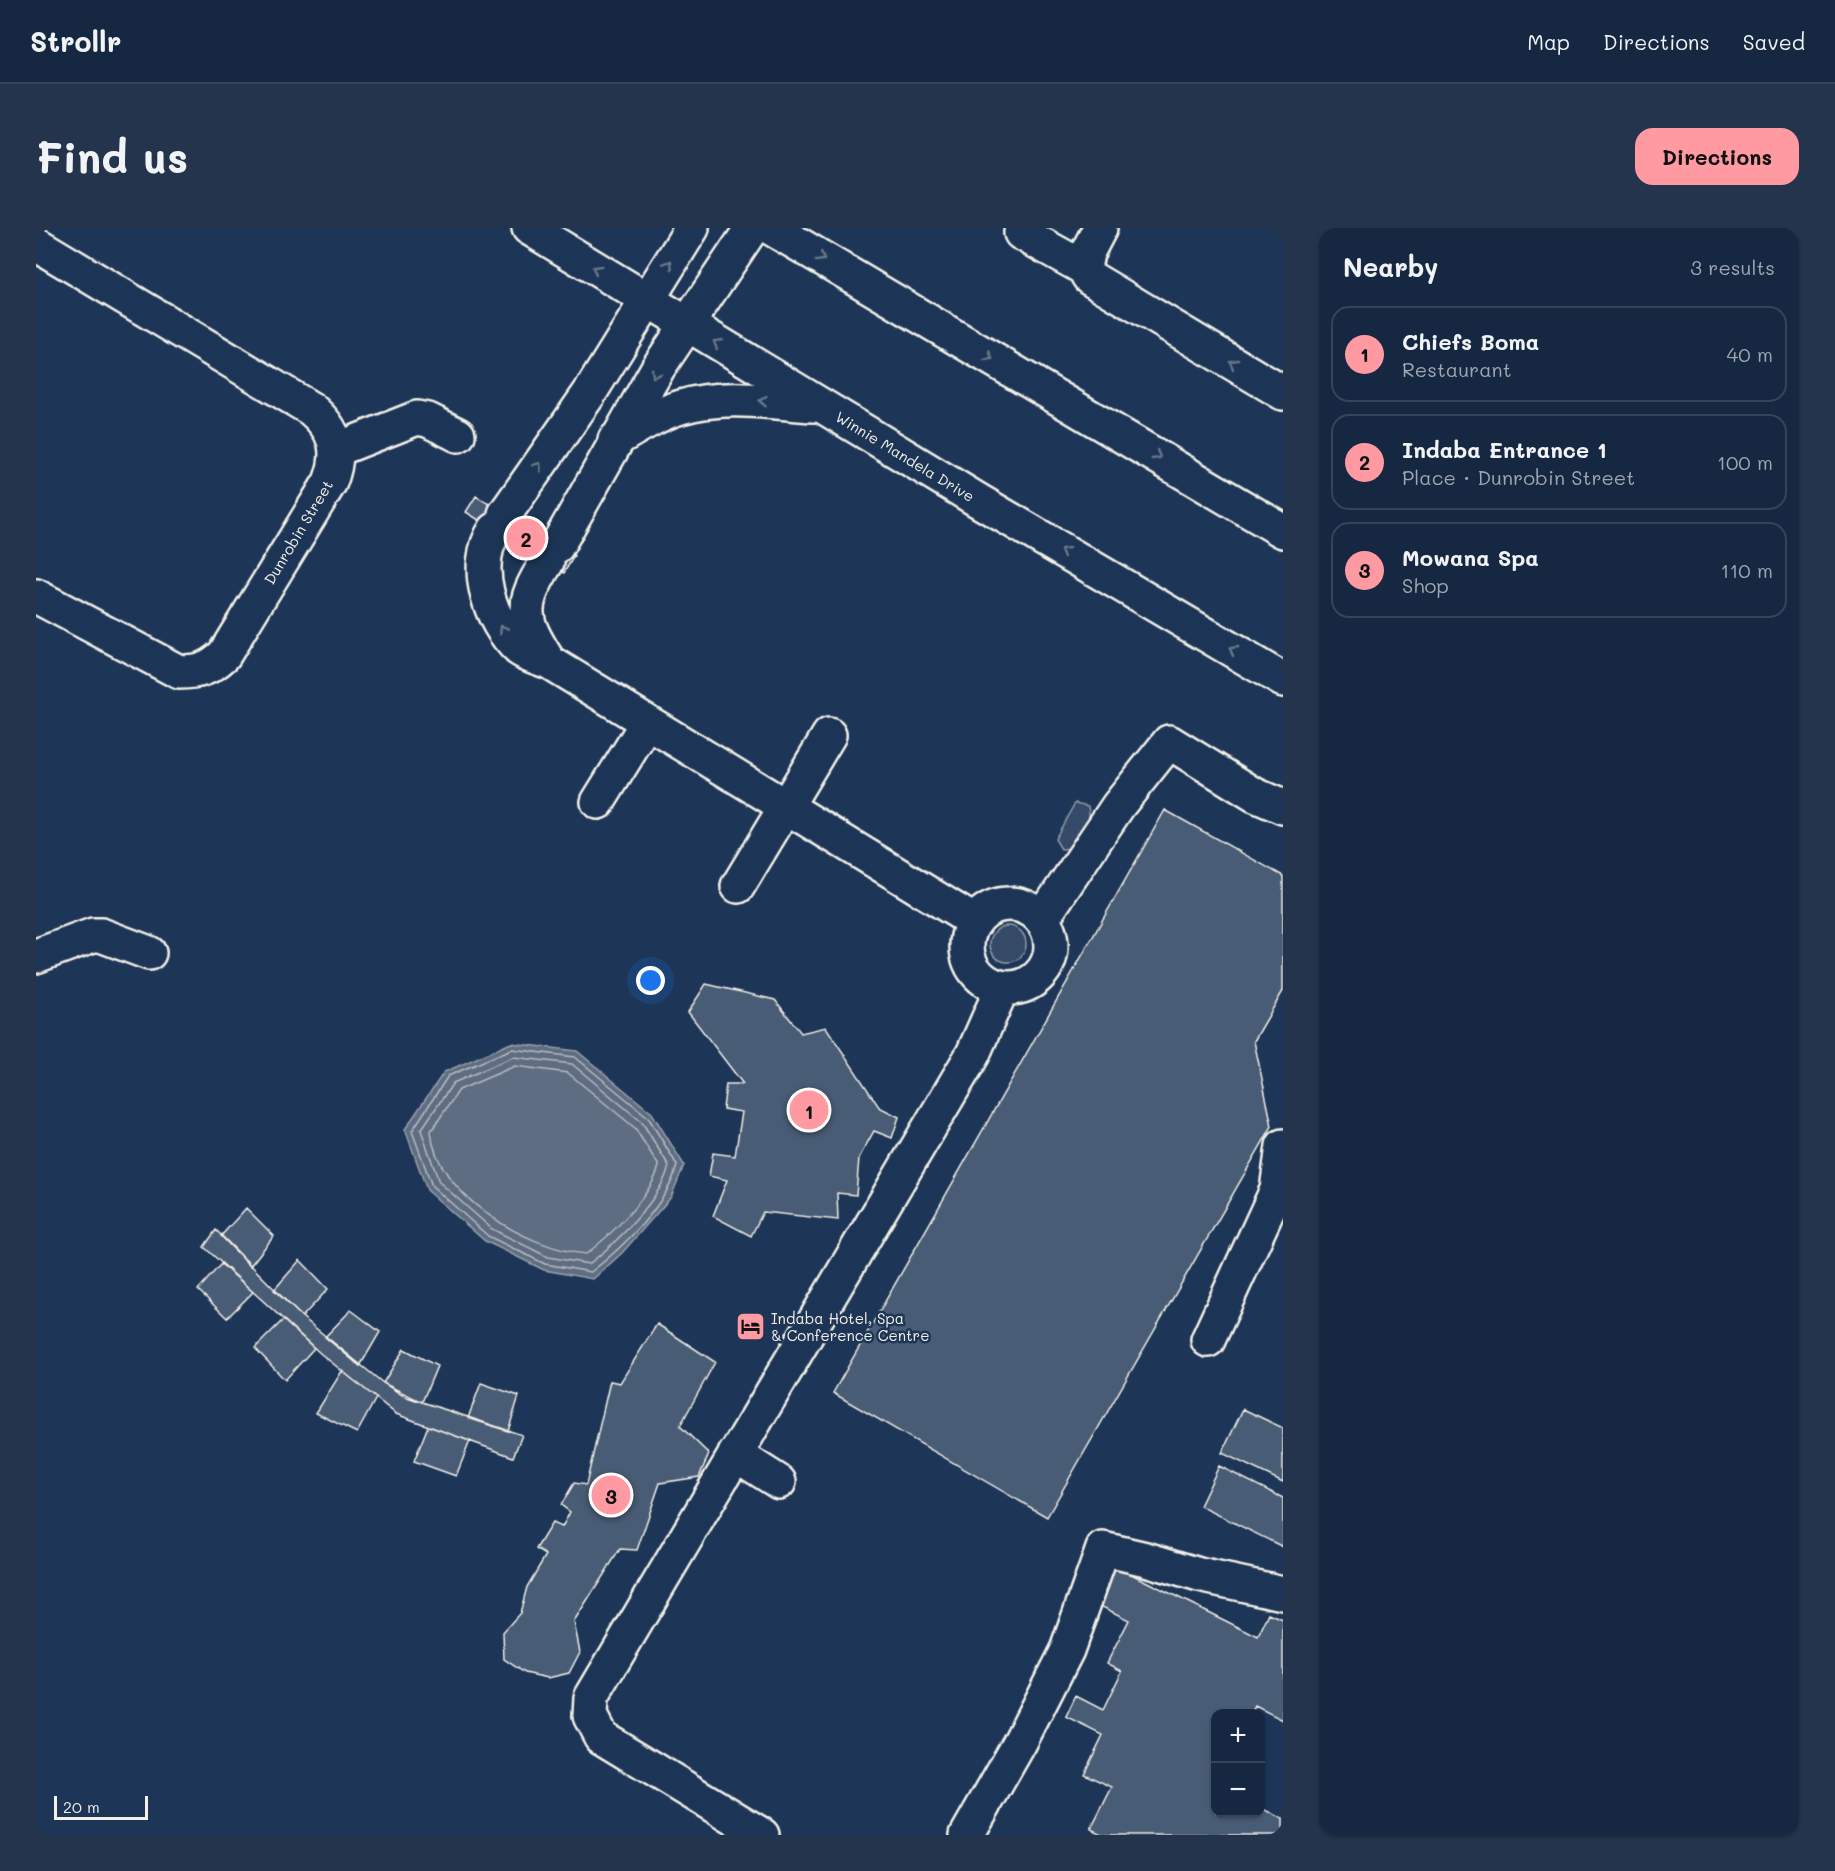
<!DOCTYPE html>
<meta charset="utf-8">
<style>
:root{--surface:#162841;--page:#23344c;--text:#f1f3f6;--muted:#9ea6b1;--line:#35445a;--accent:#ff9aa2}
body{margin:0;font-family:Mali,sans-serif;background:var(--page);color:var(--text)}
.controls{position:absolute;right:18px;bottom:18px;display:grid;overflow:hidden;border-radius:12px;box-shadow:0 2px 4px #0004}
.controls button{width:54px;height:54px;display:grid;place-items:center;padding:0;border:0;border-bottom:2px solid var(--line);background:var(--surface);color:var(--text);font:30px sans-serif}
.scale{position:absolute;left:18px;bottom:15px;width:94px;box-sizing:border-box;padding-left:6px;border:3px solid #f4f1e8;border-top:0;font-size:16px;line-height:21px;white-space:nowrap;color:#f4f1e8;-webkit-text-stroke:4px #1d3557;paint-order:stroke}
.you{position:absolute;left:615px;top:753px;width:21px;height:21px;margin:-15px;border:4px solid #fff;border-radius:50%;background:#1a73e8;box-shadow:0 0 0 9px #1a73e833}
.badge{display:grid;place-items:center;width:39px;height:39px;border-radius:50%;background:var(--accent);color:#111;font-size:20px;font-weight:700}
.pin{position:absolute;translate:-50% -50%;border:3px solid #fff;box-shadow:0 2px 6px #0006}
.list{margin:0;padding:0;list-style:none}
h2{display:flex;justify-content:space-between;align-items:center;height:78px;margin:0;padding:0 24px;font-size:26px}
h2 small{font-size:20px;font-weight:400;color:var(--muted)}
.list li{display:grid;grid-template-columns:39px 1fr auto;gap:18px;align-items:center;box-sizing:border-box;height:96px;margin:0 12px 12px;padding:0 12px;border:2px solid var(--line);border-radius:18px}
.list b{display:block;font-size:22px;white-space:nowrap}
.list p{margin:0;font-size:20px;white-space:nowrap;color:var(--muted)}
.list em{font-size:20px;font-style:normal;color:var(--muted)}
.map{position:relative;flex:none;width:1247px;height:1607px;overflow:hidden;border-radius:18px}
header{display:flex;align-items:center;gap:36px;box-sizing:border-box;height:84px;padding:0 30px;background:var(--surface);border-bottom:2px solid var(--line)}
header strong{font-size:28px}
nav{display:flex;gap:33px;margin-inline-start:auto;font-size:21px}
.intro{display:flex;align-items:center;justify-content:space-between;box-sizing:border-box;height:144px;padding:0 36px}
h1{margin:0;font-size:42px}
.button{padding:15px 27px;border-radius:18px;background:var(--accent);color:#111;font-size:21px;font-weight:700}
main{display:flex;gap:36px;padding:0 36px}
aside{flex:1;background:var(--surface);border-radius:18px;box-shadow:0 2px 4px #0004}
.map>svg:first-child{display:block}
</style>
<header>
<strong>Strollr</strong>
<nav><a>Map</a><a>Directions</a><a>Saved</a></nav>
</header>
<div class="intro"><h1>Find us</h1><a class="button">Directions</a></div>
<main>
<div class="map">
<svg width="1247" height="1607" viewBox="0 0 1247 1607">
<rect width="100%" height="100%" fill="#1d3557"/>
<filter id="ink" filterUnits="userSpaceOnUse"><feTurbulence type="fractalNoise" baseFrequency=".0167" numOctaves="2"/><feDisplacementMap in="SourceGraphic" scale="12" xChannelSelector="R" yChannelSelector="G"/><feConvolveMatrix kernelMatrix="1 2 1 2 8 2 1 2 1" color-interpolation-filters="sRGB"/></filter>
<g filter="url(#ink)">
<!-- green -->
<path fill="#354a67" stroke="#949ea8" stroke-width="1.5" d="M 1039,575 L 1052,578 L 1054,592 L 1040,620 L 1025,621 L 1019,611 Z
M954 716a18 18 0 1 1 36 0a18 18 0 1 1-36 0Z"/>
<!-- water -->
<path fill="#5e6d82" stroke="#9aa2ab" stroke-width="1.5" d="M 475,815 L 541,823 L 616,885 L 648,937 L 635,969 L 586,1025 L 557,1051 L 508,1042 L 449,1013 L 391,962 L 369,901 L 408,844 Z"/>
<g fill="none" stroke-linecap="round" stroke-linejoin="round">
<!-- shore -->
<path stroke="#b8bcbf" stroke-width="1.5" d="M 476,821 L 539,829 L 612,889 L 641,937 C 633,975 586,1020 555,1044 L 509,1036 L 452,1008 L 396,958 L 376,903 L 412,848 Z
M 477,829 L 536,836 L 606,894 L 633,938 C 625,971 580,1015 553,1036 L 512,1029 L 456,1001 L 403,954 L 385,902 L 417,855 Z
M 479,838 L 532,845 L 599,900 L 623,938 C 616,967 574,1008 550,1026 C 492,1021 399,967 395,903 L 423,862 Z"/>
</g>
<!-- building -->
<path fill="#485b74" stroke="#f4f1e8" stroke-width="1.5" d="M 440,268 L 538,328 L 528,345 L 430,284 Z
M 1129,582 L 1247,648 L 1247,763 L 1218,813 L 1236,898 L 1011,1289 L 797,1165 Z
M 670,756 L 739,772 L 765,805 L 790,799 L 843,879 L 863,889 L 856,910 L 838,903 L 823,930 L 820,967 L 801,965 L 802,992 L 727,984 L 715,1008 L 677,988 L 691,952 L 673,948 L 677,925 L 699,928 L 706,884 L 687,881 L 690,856 L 707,856 L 652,784 Z
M 210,980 L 238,1008 L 214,1038 L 185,1008 Z
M 180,1002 L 266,1089 L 347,1155 L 368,1168 L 486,1207 L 477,1229 L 360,1186 L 285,1126 L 168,1019 Z
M 264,1032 L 292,1061 L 266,1089 L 238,1062 Z
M 185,1036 L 217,1064 L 191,1090 L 162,1062 Z
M 315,1082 L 344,1104 L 324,1138 L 289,1109 Z
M 247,1092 L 278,1120 L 249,1152 L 219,1120 Z
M 621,1096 L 679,1134 L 644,1198 L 673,1226 L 663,1249 L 624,1255 L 601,1322 L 584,1321 L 538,1394 L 544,1424 L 533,1445 L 512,1450 L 489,1445 L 468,1431 L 467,1404 L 484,1385 L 491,1359 L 510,1327 L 500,1321 L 516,1295 L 526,1299 L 534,1284 L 525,1277 L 538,1255 L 550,1257 L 574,1153 L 584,1155 Z
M 368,1121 L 401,1138 L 386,1174 L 347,1155 Z
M 306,1143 L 340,1170 L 321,1205 L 280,1185 Z
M 445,1155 L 483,1168 L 472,1203 L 432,1190 Z
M 1207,1181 L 1247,1200 L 1247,1254 L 1186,1225 Z
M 392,1198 L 434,1213 L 420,1248 L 378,1233 Z
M 1183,1238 L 1247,1270 L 1247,1319 L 1164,1278 Z
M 1075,1336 L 1222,1409 L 1233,1386 L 1247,1392 L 1247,1492 L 1219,1478 L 1215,1486 L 1180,1486 L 1180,1584 L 1224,1584 L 1224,1579 L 1247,1591 L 1247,1607 L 1067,1607 L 1055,1601 L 1076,1559 L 1048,1546 L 1067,1507 L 1030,1489 L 1040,1468 L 1067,1482 L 1086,1443 L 1071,1435 L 1093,1392 L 1056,1374 Z"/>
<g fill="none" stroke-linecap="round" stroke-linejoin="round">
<defs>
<path id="minor" d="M 987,0 L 985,5 L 1048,40
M 1064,0 L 1051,25 L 1048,40 L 1053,49 L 1247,165
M 0,16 L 275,181 C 300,202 306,223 294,254 L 188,427 C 173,441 163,444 143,444 L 0,368
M 302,221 L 381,190 L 392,192 L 422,207
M 469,286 L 553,166 L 656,0
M 459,302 C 435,338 454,394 483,421 C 491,427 503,430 513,434 L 939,694
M 521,318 L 622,140 L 716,0
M 511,334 C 483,379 485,390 513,434
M 562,574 L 611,495
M 702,658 L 793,507
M931 718a42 42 0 1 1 84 0a42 42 0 1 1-84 0Z
M 1006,691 L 1082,578 L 1133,514 L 1219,567 L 1247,579
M 0,728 L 57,707 L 65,707 L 113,725
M 1172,1112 L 1241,962 L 1247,918
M 699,1226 L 743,1254
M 726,1607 L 565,1509 L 554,1488 L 555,1470 L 937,826 L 966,760
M 931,1607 L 984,1514 L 1031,1422 L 1067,1321 L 1110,1331 L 1163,1347 L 1247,1365"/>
<g id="major">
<path id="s1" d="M 493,0 L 943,273 L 1247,452"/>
<path d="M 735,0 L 1247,303"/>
<path d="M 579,212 C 600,200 621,186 645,179 C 687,166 734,174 777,177"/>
</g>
</defs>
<!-- minor casing -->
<use href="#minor" stroke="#f4f1e8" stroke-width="38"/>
<!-- major casing -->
<use href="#major" stroke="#f4f1e8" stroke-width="38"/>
<!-- minor -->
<use href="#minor" stroke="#1d3557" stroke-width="33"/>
<!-- major -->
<use href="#major" stroke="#1d3557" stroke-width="33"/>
</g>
<!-- one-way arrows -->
<defs><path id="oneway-chevron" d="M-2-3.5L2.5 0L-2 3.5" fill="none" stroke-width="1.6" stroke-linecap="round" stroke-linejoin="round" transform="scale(1.5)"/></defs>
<g stroke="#68778a">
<use href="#oneway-chevron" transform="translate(785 30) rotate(31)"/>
<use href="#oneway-chevron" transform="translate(633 36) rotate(-58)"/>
<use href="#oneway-chevron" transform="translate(560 41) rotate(-149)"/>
<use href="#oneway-chevron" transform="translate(681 115) rotate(-149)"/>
<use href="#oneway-chevron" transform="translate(953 129) rotate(31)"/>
<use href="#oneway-chevron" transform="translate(1197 135) rotate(-150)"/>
<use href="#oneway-chevron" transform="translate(619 146) rotate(121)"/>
<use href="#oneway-chevron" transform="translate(727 173) rotate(-176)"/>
<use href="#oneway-chevron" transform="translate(1121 228) rotate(31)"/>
<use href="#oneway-chevron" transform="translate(502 238) rotate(-55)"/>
<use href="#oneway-chevron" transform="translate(1028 323) rotate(-150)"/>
<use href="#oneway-chevron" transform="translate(467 401) rotate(-123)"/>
<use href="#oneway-chevron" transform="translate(1197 422) rotate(-150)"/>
</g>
</g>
<!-- icons -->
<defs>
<symbol id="hotel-square" viewBox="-11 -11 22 22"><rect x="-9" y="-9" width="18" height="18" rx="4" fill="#ff9aa2" stroke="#1d3557"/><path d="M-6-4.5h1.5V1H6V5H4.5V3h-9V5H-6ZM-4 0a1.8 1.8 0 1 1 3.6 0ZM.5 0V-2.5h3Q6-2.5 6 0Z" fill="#111"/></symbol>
</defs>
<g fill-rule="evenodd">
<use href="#hotel-square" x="698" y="1082" width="33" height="33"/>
</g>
<g text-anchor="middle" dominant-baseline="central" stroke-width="5" stroke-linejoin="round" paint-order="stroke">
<!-- street labels -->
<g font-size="15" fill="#f4f1e8" stroke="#1d3557">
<text stroke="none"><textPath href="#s1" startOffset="440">Winnie Mandela Drive</textPath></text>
<text transform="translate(262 304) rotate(-59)">Dunrobin Street</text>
</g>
<!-- poi labels -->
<g font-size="15" fill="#f4f1e8" stroke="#1d3557" text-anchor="start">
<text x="735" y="1090">Indaba Hotel, Spa<tspan x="735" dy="17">&amp; Conference Centre</tspan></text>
</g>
</g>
</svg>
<div class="controls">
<button>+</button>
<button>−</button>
</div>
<div class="scale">20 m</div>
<div class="you"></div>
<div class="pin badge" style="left:773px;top:882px">1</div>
<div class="pin badge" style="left:490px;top:310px">2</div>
<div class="pin badge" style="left:575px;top:1267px">3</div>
</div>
<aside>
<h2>Nearby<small>3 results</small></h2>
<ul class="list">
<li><span class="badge">1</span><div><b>Chiefs Boma</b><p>Restaurant</p></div><em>40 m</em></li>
<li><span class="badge">2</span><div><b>Indaba Entrance 1</b><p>Place · Dunrobin Street</p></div><em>100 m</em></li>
<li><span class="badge">3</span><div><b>Mowana Spa</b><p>Shop</p></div><em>110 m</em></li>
</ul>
</aside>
</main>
